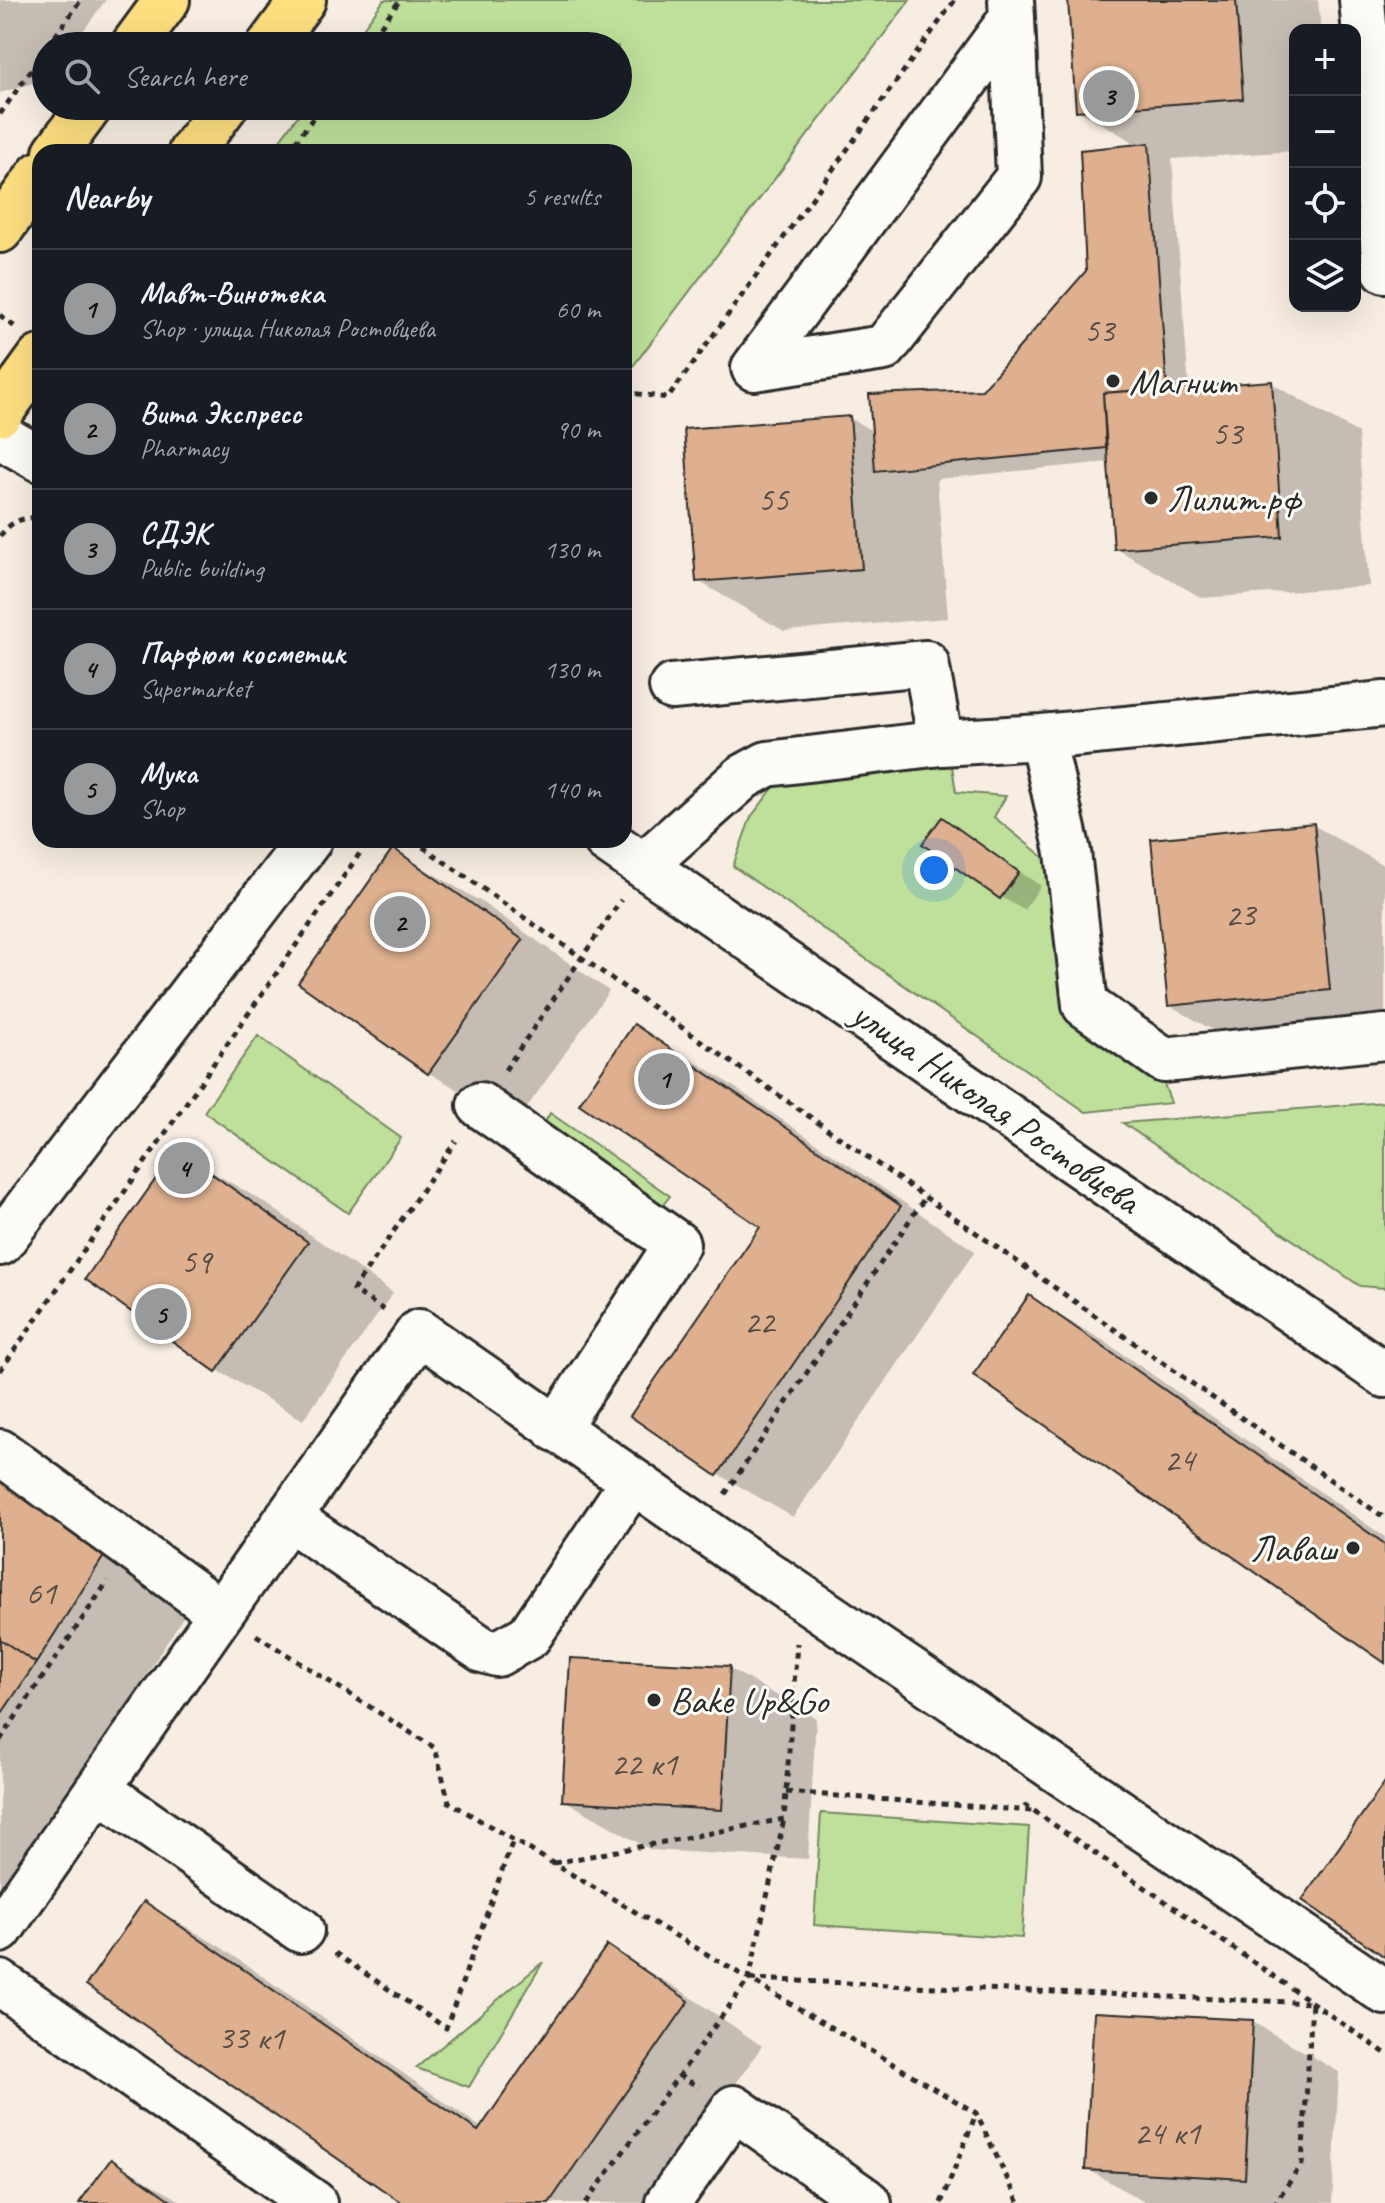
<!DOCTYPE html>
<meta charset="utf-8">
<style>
:root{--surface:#171b24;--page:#20242c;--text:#f1f3f6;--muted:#9ea1a6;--line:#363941;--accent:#98999b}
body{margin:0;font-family:Caveat,sans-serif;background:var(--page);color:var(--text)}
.controls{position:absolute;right:24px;top:24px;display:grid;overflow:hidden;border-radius:16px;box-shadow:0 8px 32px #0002}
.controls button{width:72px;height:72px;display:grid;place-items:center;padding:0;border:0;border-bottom:2px solid var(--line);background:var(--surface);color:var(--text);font:40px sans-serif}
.you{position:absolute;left:934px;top:870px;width:28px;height:28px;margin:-20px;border:6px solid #fff;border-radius:50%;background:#1a73e8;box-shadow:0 0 0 12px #1a73e833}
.badge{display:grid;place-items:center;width:52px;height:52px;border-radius:50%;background:var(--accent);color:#111;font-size:26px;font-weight:700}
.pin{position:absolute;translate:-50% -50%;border:4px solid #fff;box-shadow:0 2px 8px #0006}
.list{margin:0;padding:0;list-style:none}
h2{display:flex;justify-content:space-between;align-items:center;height:104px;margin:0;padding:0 32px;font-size:34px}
h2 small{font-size:26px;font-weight:400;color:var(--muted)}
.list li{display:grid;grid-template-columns:52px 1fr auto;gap:24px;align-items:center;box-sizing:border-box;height:120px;padding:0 32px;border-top:2px solid var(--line)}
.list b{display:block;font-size:30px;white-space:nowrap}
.list p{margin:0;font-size:26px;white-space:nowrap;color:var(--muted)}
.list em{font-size:26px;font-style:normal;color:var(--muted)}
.icon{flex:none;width:44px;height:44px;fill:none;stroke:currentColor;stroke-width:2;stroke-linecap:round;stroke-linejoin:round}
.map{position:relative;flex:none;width:1385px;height:2203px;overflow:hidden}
.search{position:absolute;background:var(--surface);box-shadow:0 8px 32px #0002;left:32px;top:32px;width:600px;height:88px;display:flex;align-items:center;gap:20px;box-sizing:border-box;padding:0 28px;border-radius:44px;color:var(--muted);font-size:30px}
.panel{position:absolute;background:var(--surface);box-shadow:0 8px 32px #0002;left:32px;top:144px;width:600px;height:704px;border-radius:24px}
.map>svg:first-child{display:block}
</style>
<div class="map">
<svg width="1385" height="2203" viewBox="0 0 1385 2203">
<rect width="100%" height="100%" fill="#f7ede2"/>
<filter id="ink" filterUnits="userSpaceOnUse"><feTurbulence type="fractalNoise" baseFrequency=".0125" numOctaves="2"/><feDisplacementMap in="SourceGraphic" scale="16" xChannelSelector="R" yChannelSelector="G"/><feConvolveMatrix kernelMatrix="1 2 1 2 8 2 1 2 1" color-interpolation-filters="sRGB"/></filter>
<g filter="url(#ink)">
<!-- green -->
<path fill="#bee09a" stroke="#748662" stroke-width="2" d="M 384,0 L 910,0 L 624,378 L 624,152 L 271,152 L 305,106 L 618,106 L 618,46 L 350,46 Z
M 952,766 L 956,792 L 1006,796 L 994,817 L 1063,873 L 1065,1008 L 1158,1068 L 1171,1103 L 1086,1112 L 733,866 L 751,817 L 777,783 Z
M 258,1036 L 401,1138 L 348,1213 L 204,1112 Z
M 1385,1102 L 1385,1288 L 1360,1286 L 1123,1123 Z
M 550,1113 L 670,1196 L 654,1216 L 538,1135 Z
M 821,1813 L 1029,1827 L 1022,1938 L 814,1925 Z
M 543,1962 L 469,2087 L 416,2068 Z"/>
<!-- shadow -->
<path fill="#0003" d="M 0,0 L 106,0 L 72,46 L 46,46 L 46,79 L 0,93 Z
M 1070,0 L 1318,0 L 1321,30 L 1295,30 L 1295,151 L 1172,159 L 1189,389 L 1271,383 L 1358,433 L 1369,586 L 1202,598 L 1115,548 L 1109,462 L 937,479 L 948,618 L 784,631 L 698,581 L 850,418 L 874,432 L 983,392 L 1088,272 L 1140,146 L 1078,110 Z
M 942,820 L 1041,886 L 1024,910 L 1001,897 Z
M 1313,825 L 1385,866 L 1385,1042 L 1256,1055 L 1169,1005 Z
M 394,851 L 480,901 L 609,991 L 516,1123 L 429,1073 L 301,983 Z
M 635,1027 L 709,1070 L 975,1251 L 793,1517 L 718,1474 L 762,1226 Z
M 178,1152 L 264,1202 L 393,1293 L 303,1420 L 217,1370 Z
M 1029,1298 L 1104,1341 L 1385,1537 L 1385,1660 Z
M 0,1470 L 196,1597 L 122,1713 L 0,1892 Z
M 729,1668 L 816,1718 L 808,1859 L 651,1850 L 564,1800 Z
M 145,1903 L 219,1946 L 482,2128 L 607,1948 L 682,1991 L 762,2046 L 653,2203 L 405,2203 Z
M 1253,2022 L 1339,2072 L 1332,2203 L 1146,2203 L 1087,2169 Z
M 111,2161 L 184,2203 L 81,2203 Z"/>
<!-- building -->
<path fill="#deb08f" stroke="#2b2b2b" stroke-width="2" d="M 1068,0 L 1236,0 L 1243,99 L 1076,111 Z
M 1149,143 L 1167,388 L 1103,393 L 1106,448 L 875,471 L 869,394 L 982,390 L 1086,271 L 1080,150 Z
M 1272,381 L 1282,537 L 1114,549 L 1103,393 Z
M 850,416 L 862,569 L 696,582 L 684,429 Z
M 942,817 L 1019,872 L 1000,899 L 922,844 Z
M 1314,823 L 1330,990 L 1168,1006 L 1151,839 Z
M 393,848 L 523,940 L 428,1074 L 298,983 Z
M 634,1024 L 901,1206 L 717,1476 L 630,1416 L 760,1227 L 579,1104 Z
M 177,1149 L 308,1242 L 216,1372 L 85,1279 Z
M 1029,1295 L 1385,1544 L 1385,1663 L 973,1375 Z
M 0,1470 L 111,1545 L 36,1663 L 0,1639 Z
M 0,1639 L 36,1663 L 0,1716 Z
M 570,1658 L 730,1666 L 722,1810 L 562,1801 Z
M 1385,1782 L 1385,1957 L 1302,1900 Z
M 144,1901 L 478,2131 L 607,1945 L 689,2001 L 549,2203 L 402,2203 L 86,1985 Z
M 1094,2012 L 1253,2020 L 1245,2179 L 1085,2170 Z
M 111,2159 L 156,2190 L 174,2203 L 79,2203 Z"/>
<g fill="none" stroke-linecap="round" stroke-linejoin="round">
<defs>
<path id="minor" d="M 1011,0 L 1012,18 L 1019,177 L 884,348 L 754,368 L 1012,18
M 1362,0 L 1385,270
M 0,436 L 40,459
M 672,687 L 926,663 L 941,743
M 1042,737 L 1068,852 L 1085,1005 L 1164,1060 L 1385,1037
M 606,840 L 1385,1375
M 644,865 L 743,777 L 767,764 L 941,743 L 1042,737 L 1385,704
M 480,1105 L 677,1244 L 556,1429
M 0,1243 L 309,840
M 0,1452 L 221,1613 L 419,1332 L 735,1552 L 1385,1992
M 288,1517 L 483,1650 L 497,1654 L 529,1636 L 633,1481
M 98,1789 L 221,1613
M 0,1930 L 98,1789 L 301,1930
M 0,1983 L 314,2203
M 668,2203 L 734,2108 L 869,2203"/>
<path id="major" d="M 133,46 L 167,0
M 269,46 L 303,0
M 56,152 L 90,106
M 191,152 L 225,106
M 0,230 L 40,174
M 0,413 L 40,358"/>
</defs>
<!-- minor casing -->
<use href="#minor" stroke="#2b2b2b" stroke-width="50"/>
<!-- major casing -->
<use href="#major" stroke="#2b2b2b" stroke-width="50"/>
<!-- path -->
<path stroke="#2b2b2b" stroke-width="5" stroke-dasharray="6 6" stroke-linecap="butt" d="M 48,46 L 81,0
M 366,46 L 400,0
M 0,114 L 46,49
M 288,152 L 322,106
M 0,315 L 15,327
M 624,392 L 668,398 L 955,0
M 0,536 C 11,521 21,518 40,517
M 413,840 L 1385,1518
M 505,1070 L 621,900
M 384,1310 L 353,1290 L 456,1141
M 0,1371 L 369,840
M 725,1494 L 926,1196
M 256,1635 L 435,1748 L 449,1802 L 976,2113 L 1019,2203
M 0,1740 L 108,1581
M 786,1792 L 1032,1811
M 1024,1804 L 1385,2053
M 554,1863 L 784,1819 L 797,1643
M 335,1953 L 446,2028 L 513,1840
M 750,1979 L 1312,2003 L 1302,2164 L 1275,2203
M 678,2075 L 699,2087
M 586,2203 L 749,1979 L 784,1819
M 941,2203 L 976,2114"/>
<!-- minor -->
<use href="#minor" stroke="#fdfcf7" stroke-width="44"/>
<!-- major -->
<use href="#major" stroke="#fddf80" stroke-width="44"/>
</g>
</g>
<!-- markers -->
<g fill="#2b2b2b" stroke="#fdfcf7" stroke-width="3">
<circle cx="1113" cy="381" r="8"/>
<circle cx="1151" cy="498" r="8"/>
<circle cx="1353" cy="1548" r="8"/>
<circle cx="654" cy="1700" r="8"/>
</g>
<g text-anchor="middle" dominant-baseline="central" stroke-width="6" stroke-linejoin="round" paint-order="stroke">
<!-- number labels -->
<g font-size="34" fill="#584c44">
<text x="1099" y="330">53</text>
<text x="1227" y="433">53</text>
<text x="773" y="499">55</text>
<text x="1240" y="914">23</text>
<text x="196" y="1261">59</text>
<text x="759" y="1321">22</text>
<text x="1179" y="1459">24</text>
<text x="41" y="1592">61</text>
<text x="644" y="1763">22 к1</text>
<text x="251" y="2037">33 к1</text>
<text x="1167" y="2132">24 к1</text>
</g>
<!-- poi labels -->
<g font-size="38" fill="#2b2b2b" stroke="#fdfcf7" text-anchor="start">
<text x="1129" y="381">Магнит</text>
<text x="1167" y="498">Лилит.рф</text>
<text x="1337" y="1548" text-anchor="end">Лаваш</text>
<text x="670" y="1700">Bake Up&amp;Go</text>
</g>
<!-- street labels -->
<g font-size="38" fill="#2b2b2b" stroke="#fdfcf7">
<text transform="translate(996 1107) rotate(35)">улица Николая Ростовцева</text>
</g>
</g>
</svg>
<div class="controls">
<button>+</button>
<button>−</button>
<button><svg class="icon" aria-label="locate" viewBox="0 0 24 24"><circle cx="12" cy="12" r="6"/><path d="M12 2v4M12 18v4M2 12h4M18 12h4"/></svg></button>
<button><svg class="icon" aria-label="layers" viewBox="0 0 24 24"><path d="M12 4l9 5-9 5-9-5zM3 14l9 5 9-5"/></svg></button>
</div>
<div class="you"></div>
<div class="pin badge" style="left:664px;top:1079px">1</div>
<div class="pin badge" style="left:400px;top:922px">2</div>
<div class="pin badge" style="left:1109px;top:96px">3</div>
<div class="pin badge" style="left:184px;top:1168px">4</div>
<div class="pin badge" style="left:161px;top:1314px">5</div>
<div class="search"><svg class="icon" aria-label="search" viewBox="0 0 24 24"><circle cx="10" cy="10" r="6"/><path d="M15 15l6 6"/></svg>Search here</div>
<section class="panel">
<h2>Nearby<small>5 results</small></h2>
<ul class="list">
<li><span class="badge">1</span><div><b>Мавт-Винотека</b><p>Shop · улица Николая Ростовцева</p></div><em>60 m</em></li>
<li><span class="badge">2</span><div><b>Вита Экспресс</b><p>Pharmacy</p></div><em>90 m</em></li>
<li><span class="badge">3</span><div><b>СДЭК</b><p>Public building</p></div><em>130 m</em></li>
<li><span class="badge">4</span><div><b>Парфюм косметик</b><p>Supermarket</p></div><em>130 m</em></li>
<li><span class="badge">5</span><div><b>Мука</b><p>Shop</p></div><em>140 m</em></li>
</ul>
</section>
</div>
